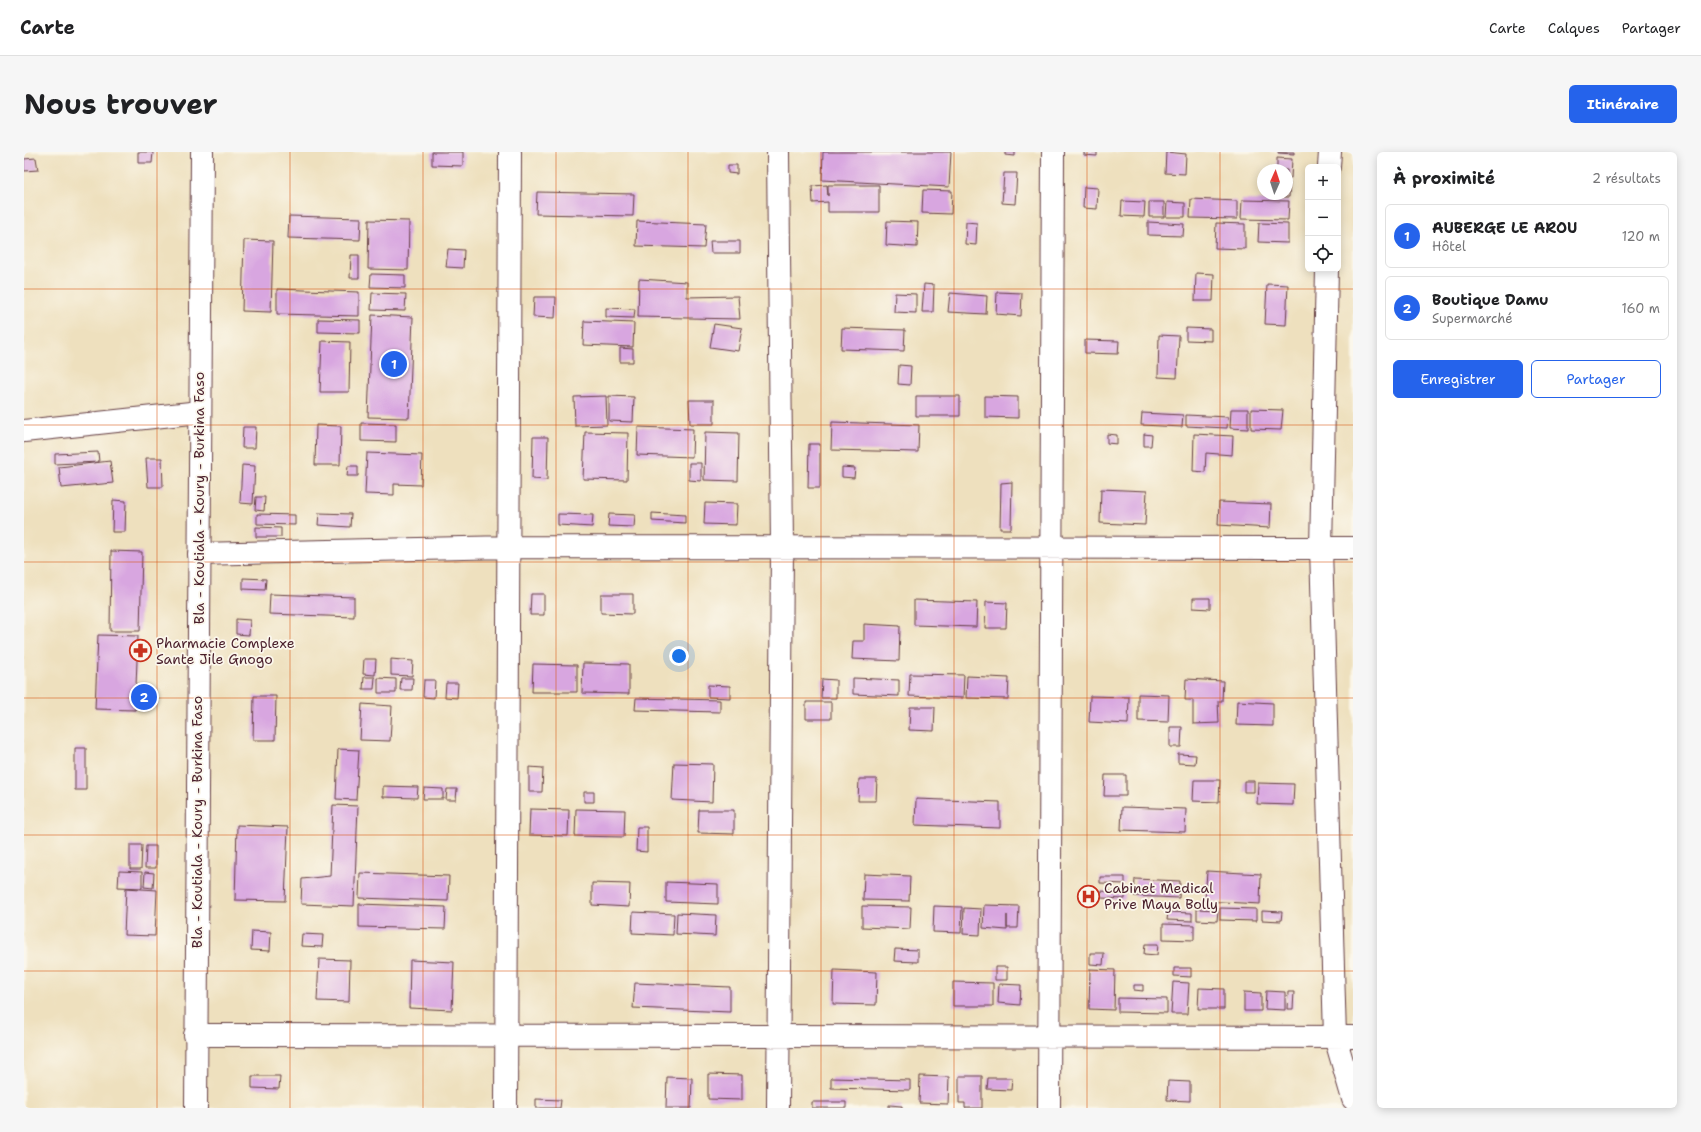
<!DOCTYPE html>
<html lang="fr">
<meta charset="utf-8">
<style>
:root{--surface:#fff;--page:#f6f6f6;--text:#202124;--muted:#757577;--line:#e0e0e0;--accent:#2563eb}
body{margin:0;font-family:"Shantell Sans",sans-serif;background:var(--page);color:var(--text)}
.controls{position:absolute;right:12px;top:12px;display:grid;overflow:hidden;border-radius:6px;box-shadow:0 2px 10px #0003}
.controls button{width:36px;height:36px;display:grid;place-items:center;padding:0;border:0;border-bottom:1px solid var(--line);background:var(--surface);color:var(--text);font:20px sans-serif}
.compass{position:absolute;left:1233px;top:12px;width:36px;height:36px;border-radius:50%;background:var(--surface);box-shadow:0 2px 10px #0003;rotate:3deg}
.you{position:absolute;left:655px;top:504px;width:14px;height:14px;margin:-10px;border:3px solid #fff;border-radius:50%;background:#1a73e8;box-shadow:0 0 0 6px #1a73e833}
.badge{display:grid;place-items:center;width:26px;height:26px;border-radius:50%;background:var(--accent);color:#fff;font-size:13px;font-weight:700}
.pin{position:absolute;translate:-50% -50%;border:2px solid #fff;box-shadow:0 1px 4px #0006}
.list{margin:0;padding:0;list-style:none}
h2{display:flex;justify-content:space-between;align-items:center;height:52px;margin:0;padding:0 16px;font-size:17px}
h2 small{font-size:13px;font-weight:400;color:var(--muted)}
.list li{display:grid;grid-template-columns:26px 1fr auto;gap:12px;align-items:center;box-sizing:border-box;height:64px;margin:0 8px 8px;padding:0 8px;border:1px solid var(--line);border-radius:6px}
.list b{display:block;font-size:15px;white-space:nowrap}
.list p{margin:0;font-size:13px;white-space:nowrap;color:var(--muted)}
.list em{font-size:13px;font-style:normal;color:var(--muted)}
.actions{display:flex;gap:8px;padding:12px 16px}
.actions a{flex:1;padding:9px 0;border:1px solid var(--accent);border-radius:6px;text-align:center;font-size:14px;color:var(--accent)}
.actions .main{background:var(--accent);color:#fff}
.icon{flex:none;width:22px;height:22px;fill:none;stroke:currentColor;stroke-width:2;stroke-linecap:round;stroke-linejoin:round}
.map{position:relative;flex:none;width:1329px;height:956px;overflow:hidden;border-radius:6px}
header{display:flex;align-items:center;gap:24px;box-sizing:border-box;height:56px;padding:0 20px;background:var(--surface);border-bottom:1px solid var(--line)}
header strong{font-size:19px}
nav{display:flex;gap:22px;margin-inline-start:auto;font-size:14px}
.intro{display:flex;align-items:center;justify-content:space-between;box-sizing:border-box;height:96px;padding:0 24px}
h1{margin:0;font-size:28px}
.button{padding:10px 18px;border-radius:6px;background:var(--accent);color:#fff;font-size:14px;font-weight:700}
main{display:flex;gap:24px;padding:0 24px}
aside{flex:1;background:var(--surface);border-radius:6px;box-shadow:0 2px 10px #0003}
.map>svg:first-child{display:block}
</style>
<header>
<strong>Carte</strong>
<nav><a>Carte</a><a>Calques</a><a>Partager</a></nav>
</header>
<div class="intro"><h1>Nous trouver</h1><a class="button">Itinéraire</a></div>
<main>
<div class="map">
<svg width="1329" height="956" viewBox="0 0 1329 956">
<rect width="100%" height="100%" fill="#fbf7ec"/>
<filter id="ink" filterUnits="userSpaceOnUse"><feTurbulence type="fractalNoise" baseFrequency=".025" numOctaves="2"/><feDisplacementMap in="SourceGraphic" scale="8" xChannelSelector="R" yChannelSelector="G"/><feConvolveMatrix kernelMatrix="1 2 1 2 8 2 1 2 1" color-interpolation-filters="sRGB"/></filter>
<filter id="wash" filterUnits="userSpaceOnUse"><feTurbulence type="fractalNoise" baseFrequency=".012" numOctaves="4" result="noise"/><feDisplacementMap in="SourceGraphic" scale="16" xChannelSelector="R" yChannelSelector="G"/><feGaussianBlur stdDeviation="0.9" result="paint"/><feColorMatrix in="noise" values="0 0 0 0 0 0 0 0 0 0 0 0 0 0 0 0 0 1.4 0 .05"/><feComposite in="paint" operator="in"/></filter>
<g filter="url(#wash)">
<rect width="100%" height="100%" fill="#eee0be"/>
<g id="blocks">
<!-- building -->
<path fill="#d8a6e0" d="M 114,0 L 129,0 L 128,11 L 114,11 Z
M 408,0 L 439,0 L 439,14 L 408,13 Z
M 799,0 L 927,0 L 925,35 L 798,28 Z
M 981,0 L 991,0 L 991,4 L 981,3 Z
M 1060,0 L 1073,0 L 1073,4 L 1060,3 Z
M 1142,0 L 1162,2 L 1161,22 L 1141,21 Z
M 1254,0 L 1270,0 L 1270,2 L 1254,1 Z
M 12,6 L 14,18 L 0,19 L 0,7 Z
M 1253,6 L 1268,7 L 1267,26 L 1263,26 L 1263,18 L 1253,18 Z
M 704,13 L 713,13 L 713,22 L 704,21 Z
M 980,21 L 993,21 L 991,52 L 978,51 Z
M 1263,31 L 1266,31 L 1265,45 L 1255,45 L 1255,42 L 1263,42 Z
M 803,33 L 804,44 L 804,33 L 855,33 L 855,60 L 804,60 L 804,50 L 789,51 L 788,34 Z
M 1060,35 L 1074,36 L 1073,57 L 1059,56 Z
M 899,38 L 928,39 L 927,62 L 898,61 Z
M 513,40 L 610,42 L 609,64 L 512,62 Z
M 1167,47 L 1213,49 L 1213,67 L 1166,66 Z
M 1218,48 L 1265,49 L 1264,68 L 1217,67 Z
M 1098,49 L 1121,50 L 1120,65 L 1097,64 Z
M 1125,50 L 1140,50 L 1140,65 L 1125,65 Z
M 1143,50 L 1161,51 L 1161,65 L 1142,65 Z
M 265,64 L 337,66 L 336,88 L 264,86 Z
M 345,68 L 385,69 L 384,118 L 344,117 Z
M 613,69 L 682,72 L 680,96 L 612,94 Z
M 863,69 L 894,70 L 893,95 L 862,93 Z
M 942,70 L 953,71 L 952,93 L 941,92 Z
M 1124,70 L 1160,72 L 1159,84 L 1124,83 Z
M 1192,71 L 1221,72 L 1221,97 L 1191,96 Z
M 1235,71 L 1264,72 L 1264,91 L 1234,90 Z
M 220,88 L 249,89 L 247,160 L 218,159 Z
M 686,89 L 716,89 L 716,101 L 687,101 Z
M 424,97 L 440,98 L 439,116 L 422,115 Z
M 327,103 L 335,103 L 335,126 L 326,126 Z
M 1172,121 L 1190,122 L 1189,149 L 1171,149 Z
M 347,122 L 381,123 L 381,136 L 346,135 Z
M 615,127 L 663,130 L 663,145 L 714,144 L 716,167 L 614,165 Z
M 900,132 L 910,133 L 909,160 L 898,160 Z
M 1243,132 L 1264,133 L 1262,173 L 1241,172 Z
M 253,137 L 335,140 L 335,164 L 253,162 Z
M 973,140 L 998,141 L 997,164 L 972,162 Z
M 348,141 L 382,142 L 381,159 L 347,158 Z
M 871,141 L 892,142 L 892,161 L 870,160 Z
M 926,141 L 963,144 L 962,162 L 924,160 Z
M 510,145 L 532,145 L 531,166 L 509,165 Z
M 582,156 L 611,157 L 610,166 L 582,165 Z
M 348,163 L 389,165 L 385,266 L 344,265 Z
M 294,167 L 336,168 L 336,181 L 294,180 Z
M 560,169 L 610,171 L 609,195 L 559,193 Z
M 690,172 L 718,176 L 714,199 L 686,195 Z
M 818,176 L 881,178 L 880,199 L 817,197 Z
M 1162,176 L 1187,177 L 1187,189 L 1162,188 Z
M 1135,183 L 1155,184 L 1153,226 L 1134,225 Z
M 1061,188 L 1095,189 L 1094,202 L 1061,201 Z
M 298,189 L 326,190 L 325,240 L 296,240 Z
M 596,196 L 609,197 L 609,210 L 596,210 Z
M 875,213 L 887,214 L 886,233 L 874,232 Z
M 582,244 L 583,273 L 551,274 L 550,245 Z
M 585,244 L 610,245 L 609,270 L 585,269 Z
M 892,244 L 936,244 L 936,264 L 892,264 Z
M 961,244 L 994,245 L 994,266 L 961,265 Z
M 665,248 L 690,248 L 690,272 L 666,272 Z
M 1207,257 L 1224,257 L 1224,277 L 1206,276 Z
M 1227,257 L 1259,258 L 1257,278 L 1227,277 Z
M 1118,261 L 1159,263 L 1158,275 L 1117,273 Z
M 1162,263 L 1204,265 L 1203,276 L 1162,274 Z
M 808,270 L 895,273 L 894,300 L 807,298 Z
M 337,271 L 372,272 L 372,290 L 337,289 Z
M 292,273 L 317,274 L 316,313 L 291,313 Z
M 219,275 L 232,275 L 231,296 L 218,296 Z
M 614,275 L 669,277 L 668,305 L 613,303 Z
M 561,280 L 604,281 L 603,328 L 559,327 Z
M 681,280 L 715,281 L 714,329 L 680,328 Z
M 1083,282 L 1093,283 L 1093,292 L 1083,291 Z
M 1120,282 L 1128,283 L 1127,294 L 1120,294 Z
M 1170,282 L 1209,284 L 1208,303 L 1182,301 L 1181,320 L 1169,319 Z
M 509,285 L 524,285 L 523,328 L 508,327 Z
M 785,292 L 796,292 L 796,336 L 784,336 Z
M 74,300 L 75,310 L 31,312 L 31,302 Z
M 343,301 L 398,303 L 397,333 L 370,332 L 370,343 L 341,342 Z
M 122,306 L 138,306 L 139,335 L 124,335 Z
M 86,309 L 89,331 L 37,336 L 35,315 Z
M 665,311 L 677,311 L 677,329 L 665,328 Z
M 218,313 L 231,314 L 229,352 L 216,351 Z
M 324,314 L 334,314 L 334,324 L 323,324 Z
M 818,315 L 831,316 L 830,326 L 818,325 Z
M 988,330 L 987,377 L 976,377 L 977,331 Z
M 1077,337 L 1123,339 L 1121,373 L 1076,371 Z
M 232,345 L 241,345 L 240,359 L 231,358 Z
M 89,348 L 102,349 L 101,380 L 88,380 Z
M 1195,350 L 1247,352 L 1246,376 L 1194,373 Z
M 681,351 L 713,352 L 712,373 L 680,372 Z
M 295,361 L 327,362 L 326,375 L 294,373 Z
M 628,361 L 661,363 L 661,371 L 628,369 Z
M 233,362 L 271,363 L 271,373 L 233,372 Z
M 534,362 L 569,363 L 568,375 L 534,373 Z
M 585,362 L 611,363 L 610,375 L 584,374 Z
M 232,375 L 257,376 L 257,385 L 232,385 Z
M 87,399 L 118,400 L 116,479 L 86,479 Z
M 219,426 L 242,427 L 241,438 L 219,437 Z
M 246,442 L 330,445 L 330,465 L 245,462 Z
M 507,442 L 520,442 L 520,463 L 506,463 Z
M 577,442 L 609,442 L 609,462 L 577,461 Z
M 1169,446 L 1186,446 L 1186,457 L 1169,456 Z
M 890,448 L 953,450 L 952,475 L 890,473 Z
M 962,450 L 983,451 L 982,476 L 961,476 Z
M 212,467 L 226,468 L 225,483 L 212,482 Z
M 840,472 L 876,474 L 875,509 L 828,507 L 829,489 L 840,489 Z
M 74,483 L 114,484 L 111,558 L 71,557 Z
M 340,507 L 352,507 L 351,523 L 339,522 Z
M 367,507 L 389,509 L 388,524 L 367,523 Z
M 559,511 L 605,512 L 605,542 L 558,541 Z
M 509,512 L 553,513 L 553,540 L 508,540 Z
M 886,522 L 940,523 L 939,546 L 885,544 Z
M 943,524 L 985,526 L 984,547 L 942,546 Z
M 340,525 L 351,525 L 350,537 L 339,537 Z
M 354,526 L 372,527 L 372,541 L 354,541 Z
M 377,526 L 389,526 L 388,538 L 376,538 Z
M 829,526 L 875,528 L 875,544 L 829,542 Z
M 798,527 L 812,528 L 812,546 L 797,546 Z
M 1162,527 L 1199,529 L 1198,549 L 1194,549 L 1195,571 L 1169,572 L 1169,548 L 1161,548 Z
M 400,528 L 411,528 L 410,546 L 399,545 Z
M 422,531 L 434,531 L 433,546 L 421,545 Z
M 684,533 L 706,534 L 706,546 L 684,545 Z
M 1114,542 L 1145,543 L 1144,570 L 1114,569 Z
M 230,544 L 252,544 L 251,588 L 229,588 Z
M 1066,544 L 1105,545 L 1104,572 L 1065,570 Z
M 612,546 L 696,548 L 696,560 L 611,558 Z
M 1213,549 L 1249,551 L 1249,574 L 1212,573 Z
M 782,550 L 807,550 L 807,567 L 782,567 Z
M 338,552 L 368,554 L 366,589 L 336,588 Z
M 886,555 L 911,555 L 910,579 L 885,578 Z
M 1146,575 L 1158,575 L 1157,595 L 1146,595 Z
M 51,596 L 62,596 L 62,638 L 51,638 Z
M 314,597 L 335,598 L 332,648 L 312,647 Z
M 1154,602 L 1172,603 L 1171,612 L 1154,611 Z
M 650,611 L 689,612 L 688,650 L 648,648 Z
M 505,615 L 519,616 L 518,640 L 505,640 Z
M 1081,623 L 1102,623 L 1102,644 L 1080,644 Z
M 835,627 L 853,627 L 852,649 L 834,649 Z
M 1170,628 L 1196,628 L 1195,650 L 1169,649 Z
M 1220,629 L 1230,629 L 1230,640 L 1220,640 Z
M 1234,631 L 1270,632 L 1269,653 L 1233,652 Z
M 359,634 L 394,635 L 393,646 L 359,645 Z
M 400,636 L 419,637 L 419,647 L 399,647 Z
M 423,637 L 433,637 L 432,648 L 422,648 Z
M 560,640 L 570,640 L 570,650 L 560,650 Z
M 892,647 L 976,650 L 976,676 L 891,673 Z
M 309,653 L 334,654 L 330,754 L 277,752 L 278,727 L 306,724 Z
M 1098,655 L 1162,657 L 1161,680 L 1097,678 Z
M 506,657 L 545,658 L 544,684 L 505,683 Z
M 552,657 L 601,658 L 600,685 L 551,684 Z
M 675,658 L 710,658 L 710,682 L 674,681 Z
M 213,673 L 264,675 L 261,749 L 211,748 Z
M 613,675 L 623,675 L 623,700 L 612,699 Z
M 106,693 L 118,693 L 117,717 L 106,717 Z
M 122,694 L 132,694 L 132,716 L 121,716 Z
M 95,719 L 118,720 L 118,736 L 94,735 Z
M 1183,719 L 1237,722 L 1236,752 L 1181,749 Z
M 121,720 L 130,721 L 129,736 L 120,735 Z
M 336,721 L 425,724 L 424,749 L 335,746 Z
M 840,722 L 886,724 L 885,749 L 839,748 Z
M 1076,725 L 1101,725 L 1101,732 L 1076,731 Z
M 1111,727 L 1156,729 L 1155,746 L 1110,744 Z
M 642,730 L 694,732 L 694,752 L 642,750 Z
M 568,731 L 606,732 L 605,755 L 568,753 Z
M 102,736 L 133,738 L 131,784 L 100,783 Z
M 1077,739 L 1101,741 L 1101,747 L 1077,746 Z
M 335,752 L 422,755 L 421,777 L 335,775 Z
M 960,753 L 995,754 L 994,776 L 983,776 L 983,763 L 983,778 L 959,776 Z
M 838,754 L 887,755 L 886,777 L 838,775 Z
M 910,754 L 938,755 L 937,781 L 909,780 Z
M 940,756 L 957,757 L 956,783 L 939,782 Z
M 1196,756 L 1232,757 L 1232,769 L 1196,768 Z
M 1173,757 L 1194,758 L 1193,769 L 1173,768 Z
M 1238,759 L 1258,760 L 1257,769 L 1238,768 Z
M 609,760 L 650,762 L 649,783 L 608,781 Z
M 1144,760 L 1168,761 L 1168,769 L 1143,768 Z
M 653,761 L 692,763 L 691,784 L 652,782 Z
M 1139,772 L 1170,773 L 1170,788 L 1139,787 Z
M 228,779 L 247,780 L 246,799 L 227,798 Z
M 278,782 L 299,783 L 298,795 L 277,794 Z
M 1121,792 L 1134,792 L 1133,803 L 1120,802 Z
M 871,797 L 894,798 L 894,810 L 870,809 Z
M 1066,801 L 1080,801 L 1079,813 L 1066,812 Z
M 295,807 L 326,808 L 325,850 L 293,849 Z
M 386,808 L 430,810 L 428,858 L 385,856 Z
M 971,815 L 983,815 L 983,828 L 971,828 Z
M 1150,816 L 1167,816 L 1167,825 L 1150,824 Z
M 1066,817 L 1091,818 L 1090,858 L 1065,857 Z
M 810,818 L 853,820 L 852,853 L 809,852 Z
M 929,830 L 969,831 L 969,854 L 929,854 Z
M 1149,830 L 1165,831 L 1163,862 L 1147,862 Z
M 611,831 L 706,835 L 706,860 L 609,856 Z
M 975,832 L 997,833 L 996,853 L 974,851 Z
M 1110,833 L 1119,833 L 1119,839 L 1110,838 Z
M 1175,836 L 1200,837 L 1200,857 L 1174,857 Z
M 1242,839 L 1261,840 L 1261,858 L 1241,857 Z
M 1220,840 L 1237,841 L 1237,859 L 1220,859 Z
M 1264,840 L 1270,840 L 1269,857 L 1263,857 Z
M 1094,846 L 1143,847 L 1143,861 L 1094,860 Z
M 684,922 L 718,923 L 718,948 L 684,947 Z
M 228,924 L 256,924 L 255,937 L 228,936 Z
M 896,924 L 925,925 L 924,952 L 895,951 Z
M 935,924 L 958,924 L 958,956 L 941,956 L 941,951 L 935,951 Z
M 643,925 L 668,926 L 667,956 L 642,956 Z
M 807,926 L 886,928 L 886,938 L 807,936 Z
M 964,926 L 988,926 L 987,938 L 963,937 Z
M 1144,929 L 1166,930 L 1166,949 L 1143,948 Z
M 512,947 L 537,948 L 536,956 L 512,956 Z
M 788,950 L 822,950 L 822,956 L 788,956 Z
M 865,953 L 878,954 L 878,956 L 865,956 Z"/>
</g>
</g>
<g filter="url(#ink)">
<use href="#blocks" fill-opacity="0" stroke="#633c41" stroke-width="1"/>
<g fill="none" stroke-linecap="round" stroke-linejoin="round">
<defs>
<path id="street" d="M 754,0 L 758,395 L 754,956
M 1305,15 L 1306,0
M 1303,117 L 1297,396 L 1311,885 L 1329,947
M 0,279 L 176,260
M 175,402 L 485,395 L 1329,396
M 171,883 L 1329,885
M 482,956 L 486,0
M 1025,956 L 1029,0"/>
<path id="primary" d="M 172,956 L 178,0"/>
</defs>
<!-- street casing -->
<use href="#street" stroke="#633c41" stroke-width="24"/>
<!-- primary casing -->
<use href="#primary" stroke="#633c41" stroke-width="24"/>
<!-- street -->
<use href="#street" stroke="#fff" stroke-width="22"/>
<!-- primary -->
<use href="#primary" stroke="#fff" stroke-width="22"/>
</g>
</g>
<!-- grid -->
<path fill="none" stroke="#d8530f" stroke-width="1" stroke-opacity="0.55" d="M 133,0 L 133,956M 266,0 L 266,956M 399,0 L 399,956M 532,0 L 532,956M 664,0 L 664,956M 797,0 L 797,956M 930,0 L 930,956M 1063,0 L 1063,956M 1196,0 L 1196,956M 0,137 L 1329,137M 0,273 L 1329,273M 0,410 L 1329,410M 0,546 L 1329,546M 0,683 L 1329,683M 0,819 L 1329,819"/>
<!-- icons -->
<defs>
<symbol id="pharmacy-ring" viewBox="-11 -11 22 22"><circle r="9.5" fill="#fbf7ec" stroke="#c8321e" stroke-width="1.5"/><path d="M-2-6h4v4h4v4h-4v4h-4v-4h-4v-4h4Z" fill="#c8321e"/></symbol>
<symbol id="hospital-ring" viewBox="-11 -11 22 22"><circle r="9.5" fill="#fbf7ec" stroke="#c8321e" stroke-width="1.5"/><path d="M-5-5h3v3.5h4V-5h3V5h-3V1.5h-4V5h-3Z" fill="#c8321e"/></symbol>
</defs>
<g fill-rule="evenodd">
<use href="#pharmacy-ring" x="104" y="486" width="25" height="25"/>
<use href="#hospital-ring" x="1052" y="732" width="25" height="25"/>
</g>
<g text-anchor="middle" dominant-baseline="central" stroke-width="3.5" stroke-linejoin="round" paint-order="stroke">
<!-- street labels -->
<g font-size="14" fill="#4a1f2b" stroke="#fbf7ec">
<text transform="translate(175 346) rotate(-90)">Bla - Koutiala - Koury - Burkina Faso</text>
<text transform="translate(173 670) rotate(-90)">Bla - Koutiala - Koury - Burkina Faso</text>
</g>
<!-- poi labels -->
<g font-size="14" fill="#4a1f2b" stroke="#fbf7ec" text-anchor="start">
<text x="132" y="491">Pharmacie Complexe<tspan x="132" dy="16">Sante Jile Gnogo</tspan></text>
<text x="1080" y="736">Cabinet Medical<tspan x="1080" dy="16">Prive Maya Bolly</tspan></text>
</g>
</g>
</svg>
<div class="controls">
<button>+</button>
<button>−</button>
<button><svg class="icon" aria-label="locate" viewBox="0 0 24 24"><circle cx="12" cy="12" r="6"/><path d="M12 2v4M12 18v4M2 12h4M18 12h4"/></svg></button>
</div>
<svg class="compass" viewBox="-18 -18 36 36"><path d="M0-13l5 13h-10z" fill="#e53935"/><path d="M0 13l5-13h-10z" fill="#757577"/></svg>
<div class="you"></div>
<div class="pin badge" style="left:370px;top:212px">1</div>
<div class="pin badge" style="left:120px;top:545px">2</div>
</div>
<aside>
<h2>À proximité<small>2 résultats</small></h2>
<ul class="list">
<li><span class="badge">1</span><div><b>AUBERGE LE AROU</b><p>Hôtel</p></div><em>120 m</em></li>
<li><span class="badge">2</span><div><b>Boutique Damu</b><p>Supermarché</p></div><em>160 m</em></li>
</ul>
<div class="actions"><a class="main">Enregistrer</a><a>Partager</a></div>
</aside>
</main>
